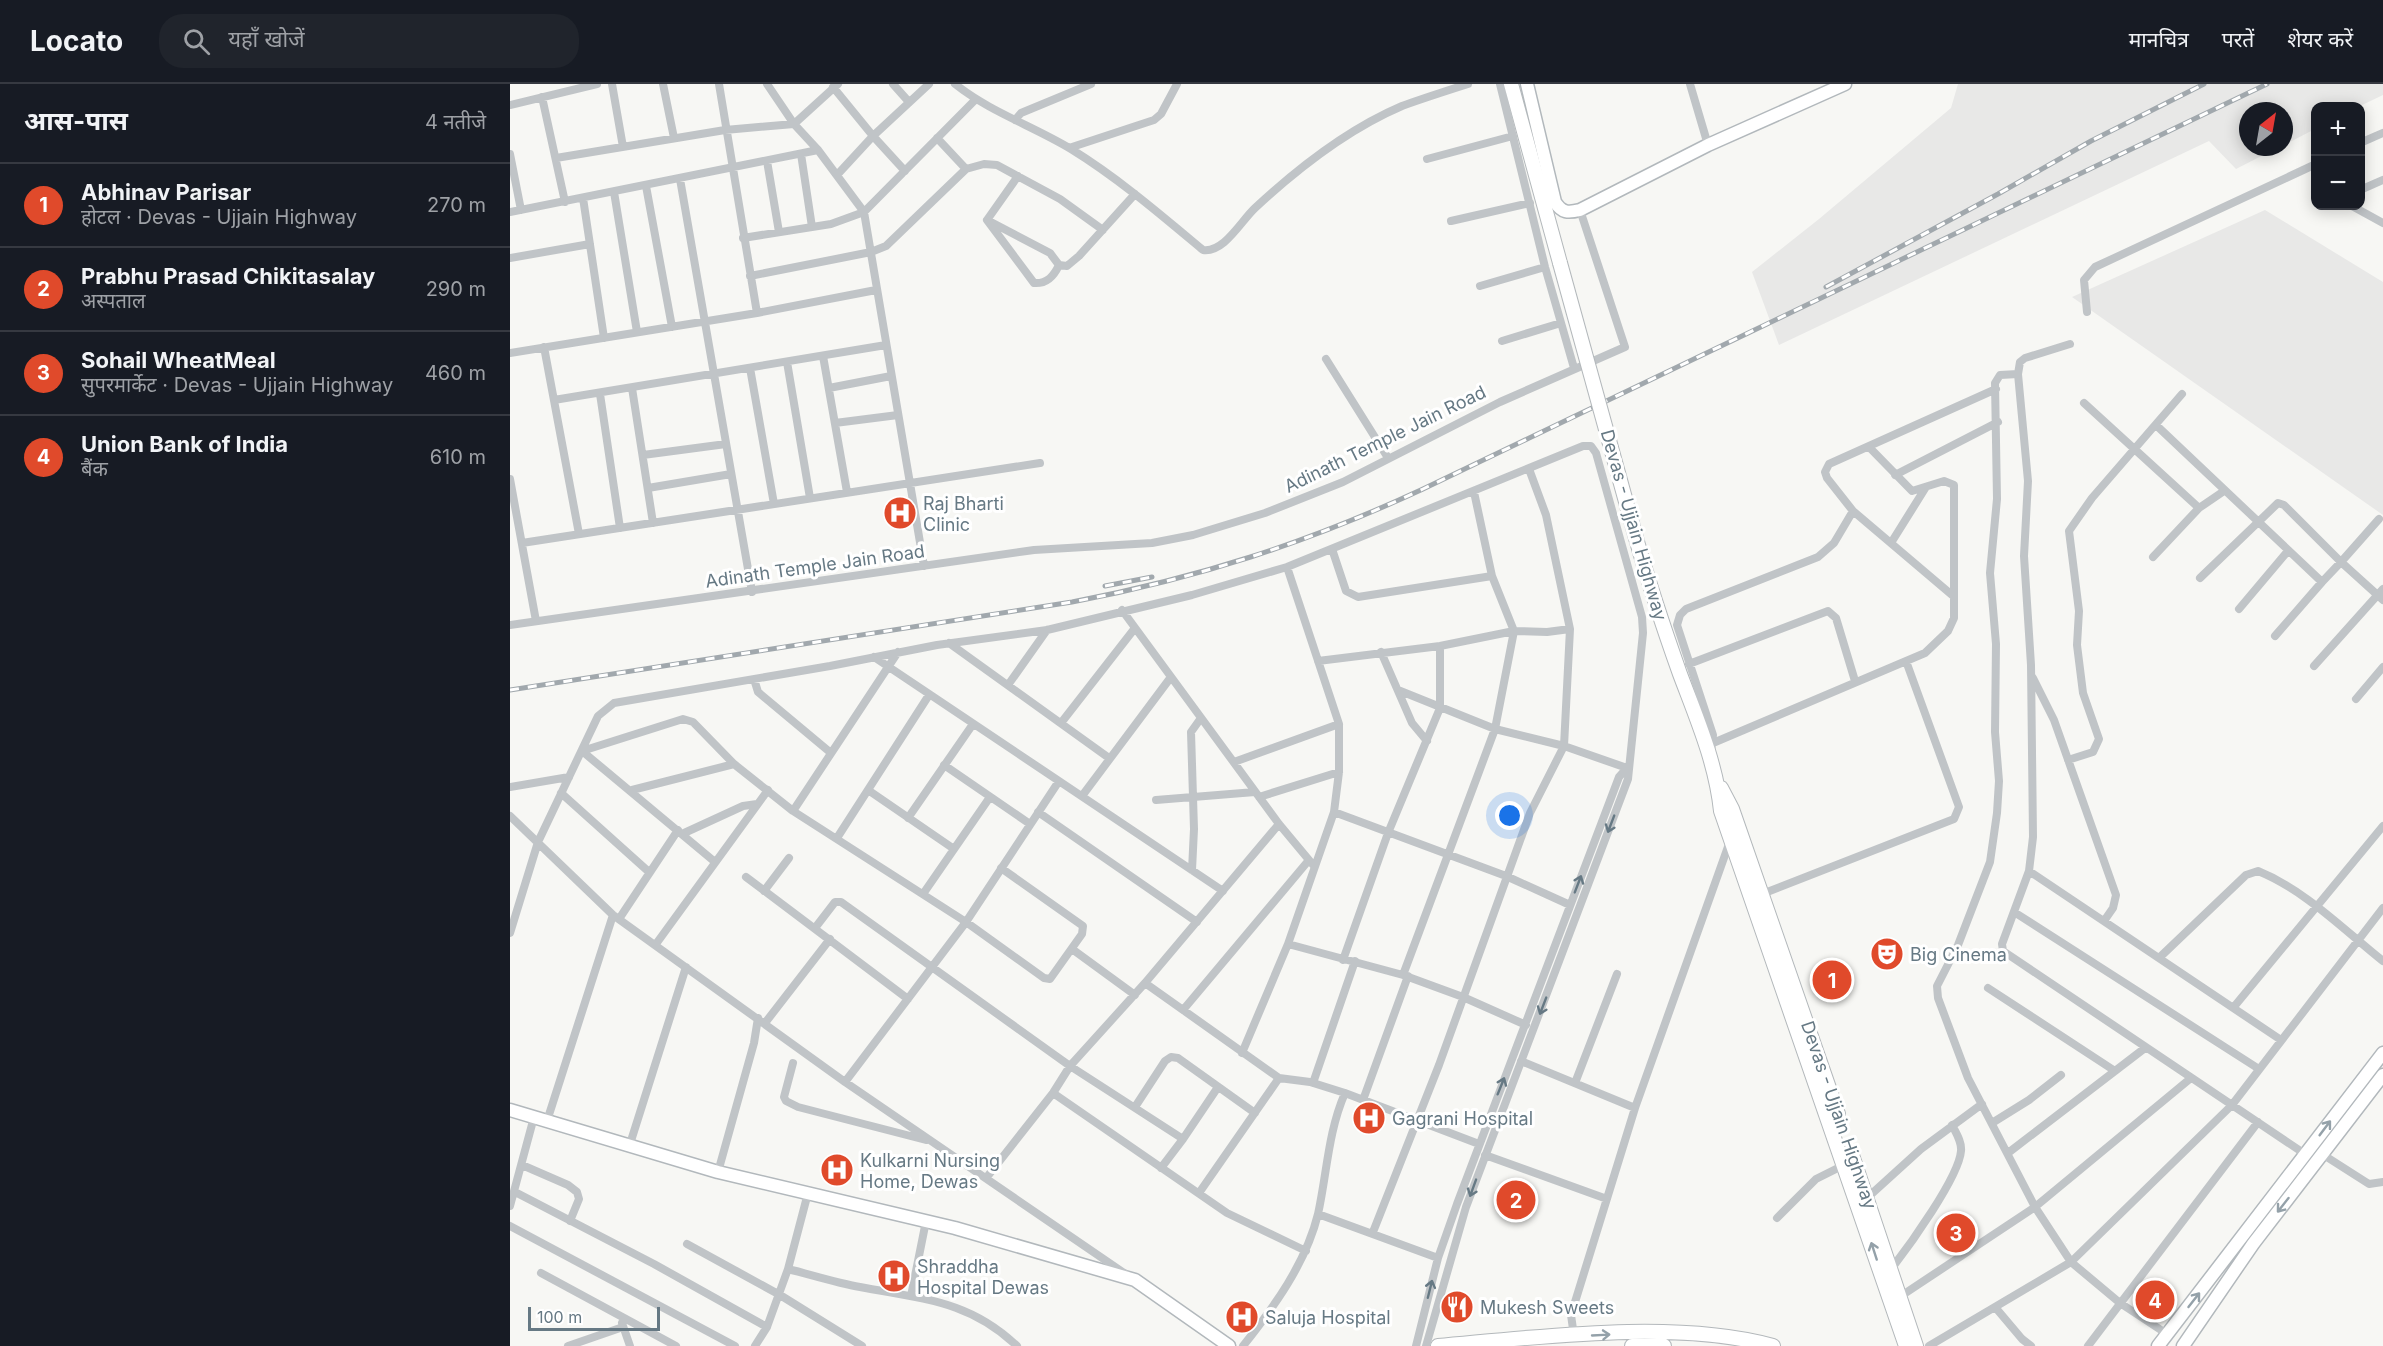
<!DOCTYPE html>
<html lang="hi">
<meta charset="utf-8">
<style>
:root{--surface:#171b24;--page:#20242c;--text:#f1f3f6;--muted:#9ea1a6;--line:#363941;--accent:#e04a2b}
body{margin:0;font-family:Inter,"Noto Sans Devanagari",sans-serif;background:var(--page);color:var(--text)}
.controls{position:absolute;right:18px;top:18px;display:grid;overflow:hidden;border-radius:12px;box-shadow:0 3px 15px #0003}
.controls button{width:54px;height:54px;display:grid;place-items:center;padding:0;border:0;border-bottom:2px solid var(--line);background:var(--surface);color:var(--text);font:30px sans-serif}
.compass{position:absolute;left:1729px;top:18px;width:54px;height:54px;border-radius:50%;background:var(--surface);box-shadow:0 3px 15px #0003;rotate:31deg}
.scale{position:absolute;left:18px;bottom:15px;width:132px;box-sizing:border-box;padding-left:6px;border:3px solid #667984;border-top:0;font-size:16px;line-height:21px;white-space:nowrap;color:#667984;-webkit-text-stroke:4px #fff;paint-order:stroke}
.you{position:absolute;left:1000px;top:732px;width:21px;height:21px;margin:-15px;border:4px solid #fff;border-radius:50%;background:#1a73e8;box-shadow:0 0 0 9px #1a73e833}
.badge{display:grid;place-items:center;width:39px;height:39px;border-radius:50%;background:var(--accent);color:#fff;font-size:20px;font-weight:700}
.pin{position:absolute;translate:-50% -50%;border:3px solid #fff;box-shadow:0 2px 6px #0006}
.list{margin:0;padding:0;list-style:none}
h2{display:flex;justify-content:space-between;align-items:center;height:78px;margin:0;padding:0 24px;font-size:26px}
h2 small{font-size:20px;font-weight:400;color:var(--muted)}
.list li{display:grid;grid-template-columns:39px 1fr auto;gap:18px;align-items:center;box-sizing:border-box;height:84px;padding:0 24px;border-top:2px solid var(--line)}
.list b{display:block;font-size:22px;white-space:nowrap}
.list p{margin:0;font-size:20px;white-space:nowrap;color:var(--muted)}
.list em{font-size:20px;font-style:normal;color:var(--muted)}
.icon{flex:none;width:33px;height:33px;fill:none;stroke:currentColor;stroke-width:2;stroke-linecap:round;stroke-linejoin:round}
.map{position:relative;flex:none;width:1873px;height:1262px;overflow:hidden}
header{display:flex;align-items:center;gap:36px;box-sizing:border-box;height:84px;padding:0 30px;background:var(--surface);border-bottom:2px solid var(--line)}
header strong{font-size:28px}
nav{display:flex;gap:33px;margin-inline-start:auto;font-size:21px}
.search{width:420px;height:54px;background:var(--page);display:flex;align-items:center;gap:15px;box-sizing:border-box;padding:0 21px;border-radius:24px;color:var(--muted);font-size:22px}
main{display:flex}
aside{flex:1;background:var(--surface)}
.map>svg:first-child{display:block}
</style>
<header>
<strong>Locato</strong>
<div class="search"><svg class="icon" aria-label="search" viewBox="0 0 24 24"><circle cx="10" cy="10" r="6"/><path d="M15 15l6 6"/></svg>यहाँ खोजें</div>
<nav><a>मानचित्र</a><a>परतें</a><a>शेयर करें</a></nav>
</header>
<main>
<aside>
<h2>आस-पास<small>4 नतीजे</small></h2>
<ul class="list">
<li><span class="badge">1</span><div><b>Abhinav Parisar</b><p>होटल · Devas - Ujjain Highway</p></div><em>270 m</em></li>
<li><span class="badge">2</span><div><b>Prabhu Prasad Chikitasalay</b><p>अस्पताल</p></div><em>290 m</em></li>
<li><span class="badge">3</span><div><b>Sohail WheatMeal</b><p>सुपरमार्केट · Devas - Ujjain Highway</p></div><em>460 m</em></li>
<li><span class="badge">4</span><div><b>Union Bank of India</b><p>बैंक</p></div><em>610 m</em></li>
</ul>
</aside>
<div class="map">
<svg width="1873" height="1262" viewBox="0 0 1873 1262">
<rect width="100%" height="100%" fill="#f7f7f4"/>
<!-- built -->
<path fill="#e8e8e7" d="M 1448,0 L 1873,0 L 1873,11 L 1850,22 L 1806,22 L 1805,45 L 1774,61 L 1774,27 L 1738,27 L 1738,63 L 1769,63 L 1726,85 L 1699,57 L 1269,261 L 1242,188 L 1309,135 L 1441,24 Z
M 1755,126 L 1873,198 L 1873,431 L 1562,213 Z"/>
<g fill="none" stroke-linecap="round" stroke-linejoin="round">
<defs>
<path id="secondary" d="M 1017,0 L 1045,118 C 1052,129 1058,129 1070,126 L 1198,61 L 1335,0
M 0,1026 L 208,1088 L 445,1144 L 625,1196 L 719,1262
M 1648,1262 L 1873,969
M 1673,1262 L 1743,1160 L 1873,991"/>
<path id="primary" d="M 1001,0 L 1050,179
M 1126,454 C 1139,500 1154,545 1170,590 C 1187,635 1206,679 1211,727 L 1396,1262
M 1211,704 L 1222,725 L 1328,1030
M 1342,1071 L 1406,1262
M 928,1262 C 1029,1253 1166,1235 1263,1262
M 1122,1262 L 1154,1262"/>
</defs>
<!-- secondary casing -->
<use href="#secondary" stroke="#b2b8bc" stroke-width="15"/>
<!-- primary casing -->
<use href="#primary" stroke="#b3b8bb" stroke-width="16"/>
<!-- street -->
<path stroke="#c0c4c7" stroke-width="8" d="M 102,0 L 113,63
M 153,0 L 164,54
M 209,0 L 247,229
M 257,0 L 284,40 L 308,66 L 354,128 L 414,482
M 383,0 L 399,18
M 445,0 C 480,28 523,42 561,65 C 608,94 650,130 693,166 C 714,169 731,137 745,124 C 788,84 838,45 892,22 C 914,14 936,7 958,0
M 990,0 L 1035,183 L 1064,284
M 1180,0 L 1198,61
M 323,3 L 363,52 L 395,87
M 32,13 L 55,118
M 0,21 L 87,0
M 505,36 L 511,29 L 581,0
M 427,54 L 456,85
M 1850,59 L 1873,49
M 559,64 L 644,36 L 651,30 L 667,0
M 0,70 L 11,126
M 291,70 L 302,143
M 46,74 L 215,46 L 284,40 L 328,0
M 917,75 L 1003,52
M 257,77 L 269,148
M 327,91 L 363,52 L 419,0
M 170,95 L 242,508
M 136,102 L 162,243
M 1850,106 L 1873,96
M 104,108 L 127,248
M 73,114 L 94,254
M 1842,122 L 1873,139
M 0,128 L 308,66
M 477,136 L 540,169 L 549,181 C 544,192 537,200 524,199 Z
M 477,136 L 508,92
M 941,137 L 1020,119
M 233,154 L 321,140 L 354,128 L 465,16
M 0,174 L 80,160
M 549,181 L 557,182 L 569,172 L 625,110
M 240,192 L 361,168 L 376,162 L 456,85 L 474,80 L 487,81 L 550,115 L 593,146
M 970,202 L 1035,183
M 1577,228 L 1574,196 L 1585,183 L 1806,80
M 992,257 L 1051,239
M 1560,260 L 1515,274 L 1510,278 L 1508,290 L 1518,397 L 1514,472 L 1521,581 L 1523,753 L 1519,787 L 1492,860 L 1493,867 L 1795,1070
M 34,263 L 69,450
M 0,269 L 247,229 L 366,206
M 313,272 L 337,408
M 816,275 L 878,374
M 277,278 L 300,414
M 240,284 L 264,420
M 1508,290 L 1490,291 L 1485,299 L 1487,415 L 1480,489 L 1486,560 L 1485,648 L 1489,697 L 1487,729 L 1480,778 L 1448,861 L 1427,902 L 1428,914 L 1458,994 L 1525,1123 L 1561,1178 L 1610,1219 L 1657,1250
M 122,304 L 143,439
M 319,304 L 381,292
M 90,310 L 110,444
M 44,316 L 376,261
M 1574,319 L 1689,424 L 1714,407
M 325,339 L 388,331
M 1646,341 L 1812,498 L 1831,478 L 1873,516
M 133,371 L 216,360
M 1385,391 L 1488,338
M 0,395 L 26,537
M 138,404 L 221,390
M 1343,427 L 1442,511
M 12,459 L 530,379
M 1381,459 L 1416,403
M 822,465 L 836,507 L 848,513 L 982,492
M 1643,473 L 1689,424
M 1690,494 L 1768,419 L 1774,421 L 1831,478 L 1869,435
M 1729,525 L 1777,468
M 612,526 L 769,740 L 804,782
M 0,541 L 524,466 L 642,459 L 683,451 L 755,429 L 833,398 L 990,318 L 1115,263 L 1070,126
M 1765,552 L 1812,498
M 439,559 L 599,674
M 871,568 L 902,639 L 917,657
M 364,573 L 713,807
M 808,577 L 930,562 L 1004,547 L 1037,548 L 1060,545
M 1179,580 L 1318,527 L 1326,534 L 1345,597
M 1804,582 L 1873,505
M 1523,594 L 1544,636 L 1606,811 L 1603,824 L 1594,837
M 244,595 L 248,608 L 321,669
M 498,601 L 537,546
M 888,606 L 985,645 L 1054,662 L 1117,684
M 1846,615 L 1873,583
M 551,639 L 625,544
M 1203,659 L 1415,569 L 1438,547 L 1444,534 L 1444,401 L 1434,397 L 1402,407 L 1359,363
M 72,667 L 173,635 L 183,638 L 224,680 L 283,727 L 456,838 L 534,894 L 540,895 L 572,850 L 573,842 L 491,784
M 72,667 L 205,778
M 1201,668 L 1203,651 L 1167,541 L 1170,531 L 1176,525 L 1308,473 L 1324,459 L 1343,427 L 1317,394 L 1315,388 L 1319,380 L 1486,305
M 1558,676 L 1583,668 L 1589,655 L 1573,609 L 1567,561 L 1569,527 L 1559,447 L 1582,414 L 1672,310
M 724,678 L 829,640
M 434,681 L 520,740
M 0,703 L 59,693
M 122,706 L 224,680
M 358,706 L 444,765
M 51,709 L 139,788
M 572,712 L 661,593
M 749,713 L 829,688
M 646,716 L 745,708
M 283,727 L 388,568
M 528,728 L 687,838
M 824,728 L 996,792 L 1060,821
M 0,732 L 103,831 L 335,998 L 617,1191
M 398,734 L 463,640
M 172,750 L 233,722 L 247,720
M 327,754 L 419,611
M 682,786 L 684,745 L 681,648 L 691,634
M 1519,787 L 1771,956
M 236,793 L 398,915
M 254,807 L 279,774
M 413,810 L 480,713
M 1252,810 L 1444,735 L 1449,723 L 1396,577
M 1504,828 L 1749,985
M 109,835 L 168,746
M 305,844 L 325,818 L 331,818 L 560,982 L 673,1055 L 651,1084
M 0,849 L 28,758 L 88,632 L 104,619 L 320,582 L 427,561 L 537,546 L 682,511 L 777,483 L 1073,362 L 1081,362 L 1086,369 L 1132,533 L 1133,549 L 1118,695 L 956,1123 L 916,1262
M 146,860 L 258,706
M 778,860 L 893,891 L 953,913 L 1016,941
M 562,865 L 625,911
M 1649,874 L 1736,791 L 1748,787 C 1795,806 1834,846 1873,877
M 833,876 L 878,749 L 930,624 L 930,562
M 893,891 L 985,645 L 1004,547 L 982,492 L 964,408
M 635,899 L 769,994 L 800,998 L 835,1009 L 969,1060
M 1478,904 L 1605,987
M 1723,924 L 1873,742
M 673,926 L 799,776
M 255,939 L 320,855
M 732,969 L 778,860 L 824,728 L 829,688 L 829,640 L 777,483
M 1011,977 L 1125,1024
M 283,979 L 274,1013 L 276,1017 L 288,1023 L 416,1056
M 335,998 L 456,838 L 549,697
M 803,999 L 845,877
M 1065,999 L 1107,890
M 543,1009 L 717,1129 L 796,1167
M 853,1016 L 898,892
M 625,1023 L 655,977 L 661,973 L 668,974 L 745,1029
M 37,1037 L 103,831
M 1482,1039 L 1519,1016 L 1551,991
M 673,1055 L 708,1003
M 120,1060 L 176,883
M 1498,1069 L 1635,964
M 1812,1070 L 1859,1100 L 1873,1098
M 975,1071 L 1097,1115
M 12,1081 L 58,1101 L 67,1108 L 69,1115 L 60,1137
M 208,1088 L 244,959 L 248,934
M 477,1093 L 543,1009 L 560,982 L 635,899 L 769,740
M 5,1108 L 144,1180 L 257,1243 L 278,1185 L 298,1109
M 689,1109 L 769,994
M 1357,1114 L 1411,1065 L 1472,1020
M 0,1122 L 24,1033
M 808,1130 L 928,1174
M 1267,1134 L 1306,1095 L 1336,1080
M 0,1142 L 225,1262
M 863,1148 L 929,981 L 1020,729 L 1054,662 L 1060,545 L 1036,431 L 1019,385
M 177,1160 L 270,1211 L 352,1262
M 1382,1184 C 1399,1162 1449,1093 1451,1067 C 1452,1058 1446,1049 1442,1041
M 278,1185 C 302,1191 326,1199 350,1203 C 412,1215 459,1216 507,1262
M 31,1189 L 166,1262
M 401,1212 L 416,1137
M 1391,1212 L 1525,1123 L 1681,994
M 1485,1223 L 1512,1255 L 1521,1262
M 112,1239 L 120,1262
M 1064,1252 L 1061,1231 L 1125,1024 L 1220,757
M 58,1262 L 113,1243
M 245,1262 L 257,1243
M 733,1262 C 764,1223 796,1179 808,1130 C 817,1089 818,1048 835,1009
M 906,1262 L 928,1174 L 947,1120 L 1109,693 L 1117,684
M 1419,1262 L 1561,1178 L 1722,1021 L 1873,824
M 1578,1262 L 1748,1038"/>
<!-- secondary -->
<use href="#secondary" stroke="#fff" stroke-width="12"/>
<!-- primary -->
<use href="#primary" stroke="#fff" stroke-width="14"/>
<defs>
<path id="rail" d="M 1316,203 L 1488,110 L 1581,57 L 1694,0
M 595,502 L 642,493
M 0,606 L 562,518 C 688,494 797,459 913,405 L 1757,0"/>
</defs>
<!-- rail casing -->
<use href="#rail" stroke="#a1a8ad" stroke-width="5"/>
<!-- rail -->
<use href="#rail" stroke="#fff" stroke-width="3" stroke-dasharray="9" stroke-linecap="butt"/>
<defs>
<path id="primary-bridge" d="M 1050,179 L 1126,454"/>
</defs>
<!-- primary-bridge casing -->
<use href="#primary-bridge" stroke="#b3b8bb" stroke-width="16" stroke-linecap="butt"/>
<!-- primary-bridge -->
<use href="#primary-bridge" stroke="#fff" stroke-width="14"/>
</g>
<!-- one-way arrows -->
<defs><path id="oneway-shaft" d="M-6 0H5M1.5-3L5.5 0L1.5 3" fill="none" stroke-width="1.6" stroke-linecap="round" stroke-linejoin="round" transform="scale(1.5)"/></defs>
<g stroke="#667984">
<use href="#oneway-shaft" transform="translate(1101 740) rotate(111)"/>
<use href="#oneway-shaft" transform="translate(1068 800) rotate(-69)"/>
<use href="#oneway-shaft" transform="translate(1033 922) rotate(111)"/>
<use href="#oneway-shaft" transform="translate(991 1002) rotate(-68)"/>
<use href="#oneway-shaft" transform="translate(963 1104) rotate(110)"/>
<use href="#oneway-shaft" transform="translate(920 1205) rotate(-76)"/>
</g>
<g stroke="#94a1a9">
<use href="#oneway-shaft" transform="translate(1815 1044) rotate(-53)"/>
<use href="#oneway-shaft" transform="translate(1773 1121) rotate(128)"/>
<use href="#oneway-shaft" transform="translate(1364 1167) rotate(-108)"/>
<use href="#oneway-shaft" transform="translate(1684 1216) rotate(-52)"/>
<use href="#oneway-shaft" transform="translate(1091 1251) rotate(-3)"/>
</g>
<!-- icons -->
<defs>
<symbol id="hospital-disc" viewBox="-11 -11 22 22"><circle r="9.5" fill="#e04a2b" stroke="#fff"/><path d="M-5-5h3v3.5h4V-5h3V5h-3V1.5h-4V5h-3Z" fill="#fff"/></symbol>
<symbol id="theatre-disc" viewBox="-11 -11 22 22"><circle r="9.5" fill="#e04a2b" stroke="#fff"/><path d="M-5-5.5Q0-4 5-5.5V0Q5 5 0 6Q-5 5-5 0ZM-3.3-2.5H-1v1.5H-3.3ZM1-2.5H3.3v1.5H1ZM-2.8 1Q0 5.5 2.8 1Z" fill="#fff"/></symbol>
<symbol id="restaurant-disc" viewBox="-11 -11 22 22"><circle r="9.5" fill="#e04a2b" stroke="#fff"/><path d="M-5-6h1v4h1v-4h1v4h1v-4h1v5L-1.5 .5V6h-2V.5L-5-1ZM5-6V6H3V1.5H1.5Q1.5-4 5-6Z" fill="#fff"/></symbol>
</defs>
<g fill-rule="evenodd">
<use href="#hospital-disc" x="371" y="410" width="38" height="38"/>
<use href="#theatre-disc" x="1358" y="851" width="38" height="38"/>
<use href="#hospital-disc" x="840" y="1015" width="38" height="38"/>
<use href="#hospital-disc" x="308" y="1067" width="38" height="38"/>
<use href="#hospital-disc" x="365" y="1173" width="38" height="38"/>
<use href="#restaurant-disc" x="928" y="1204" width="38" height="38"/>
<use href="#hospital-disc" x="713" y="1214" width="38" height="38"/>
</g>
<g text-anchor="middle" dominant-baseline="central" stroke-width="6" stroke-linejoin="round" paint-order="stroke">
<!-- street labels -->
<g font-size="18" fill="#667984" stroke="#fff">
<text transform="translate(875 355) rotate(-26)">Adinath Temple Jain Road</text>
<text transform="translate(1124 441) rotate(74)">Devas - Ujjain Highway</text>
<text transform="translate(305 482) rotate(-8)">Adinath Temple Jain Road</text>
<text transform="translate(1329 1031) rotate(71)">Devas - Ujjain Highway</text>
</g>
<!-- poi labels -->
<g font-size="18" fill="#667984" stroke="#fff" text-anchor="start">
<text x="413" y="419">Raj Bharti<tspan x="413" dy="21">Clinic</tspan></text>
<text x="1400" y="870">Big Cinema</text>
<text x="882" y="1034">Gagrani Hospital</text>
<text x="350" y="1076">Kulkarni Nursing<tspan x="350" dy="21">Home, Dewas</tspan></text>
<text x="407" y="1182">Shraddha<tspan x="407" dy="21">Hospital Dewas</tspan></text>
<text x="970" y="1223">Mukesh Sweets</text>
<text x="755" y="1233">Saluja Hospital</text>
</g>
</g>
</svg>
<div class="controls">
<button>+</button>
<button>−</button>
</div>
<svg class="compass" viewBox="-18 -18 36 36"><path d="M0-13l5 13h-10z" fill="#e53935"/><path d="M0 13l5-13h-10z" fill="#9ea1a6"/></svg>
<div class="scale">100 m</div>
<div class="you"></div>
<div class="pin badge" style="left:1322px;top:896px">1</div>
<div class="pin badge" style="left:1006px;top:1116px">2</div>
<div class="pin badge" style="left:1446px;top:1149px">3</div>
<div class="pin badge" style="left:1645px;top:1216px">4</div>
</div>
</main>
